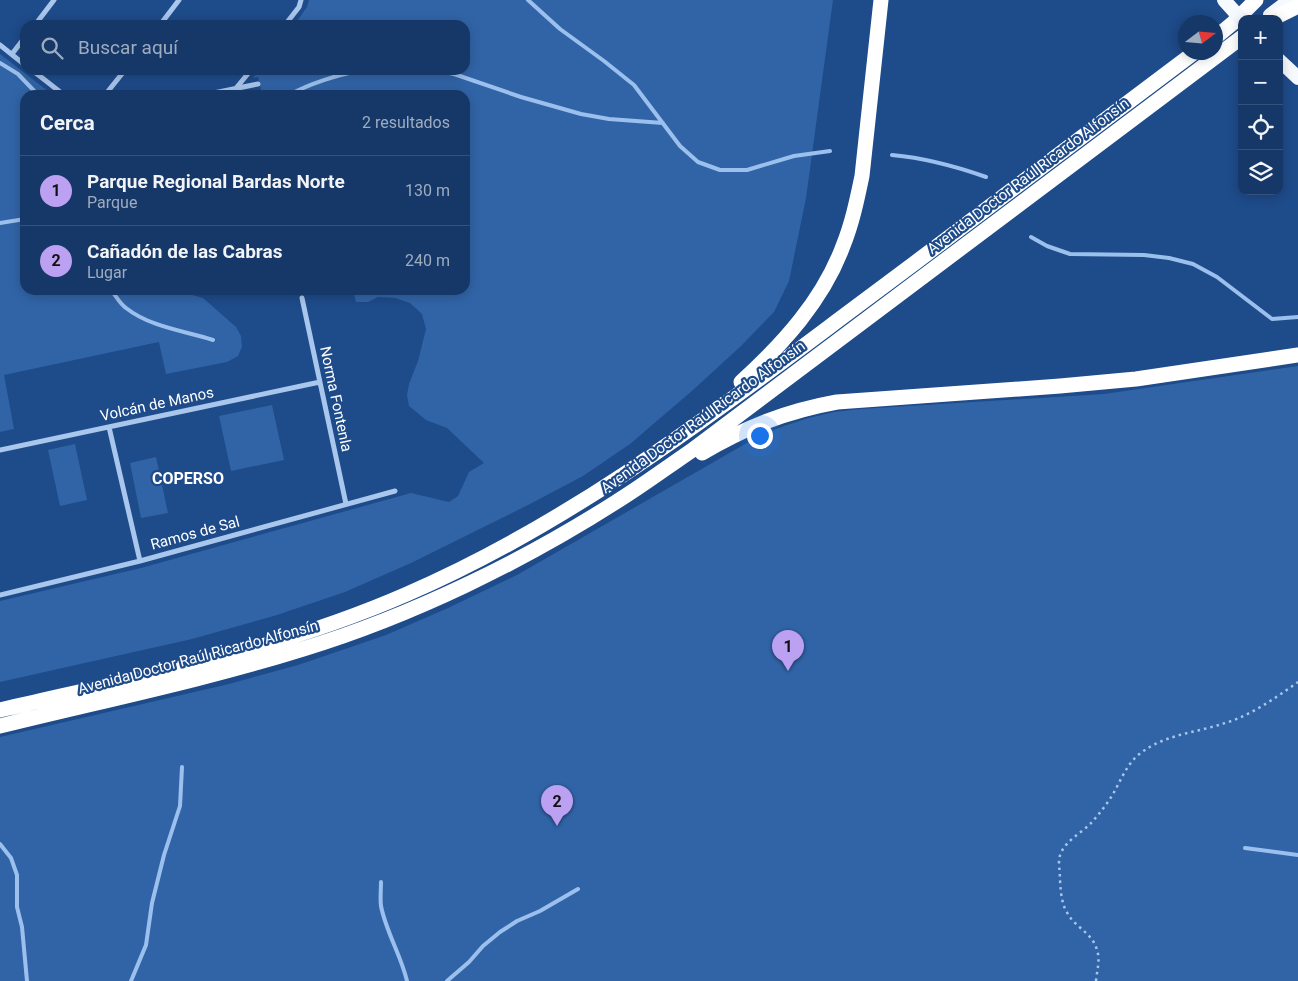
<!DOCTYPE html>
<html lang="es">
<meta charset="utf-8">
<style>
:root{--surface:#163868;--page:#234371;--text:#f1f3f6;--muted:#9eacc0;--line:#35527c;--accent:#bca0f2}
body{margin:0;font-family:Roboto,sans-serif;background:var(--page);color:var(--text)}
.controls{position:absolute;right:15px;top:15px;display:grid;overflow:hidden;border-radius:10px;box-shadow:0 2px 12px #0003}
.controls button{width:45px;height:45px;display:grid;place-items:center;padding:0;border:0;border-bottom:1px solid var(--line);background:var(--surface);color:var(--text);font:25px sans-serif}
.compass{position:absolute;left:1178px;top:15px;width:45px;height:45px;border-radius:50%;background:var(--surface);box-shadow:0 2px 12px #0003;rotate:74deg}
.you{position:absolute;left:759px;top:435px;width:18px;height:18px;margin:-12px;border:4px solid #fff;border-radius:50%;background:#1a73e8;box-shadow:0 0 0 8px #1a73e833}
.badge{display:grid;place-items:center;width:32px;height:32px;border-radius:50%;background:var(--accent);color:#111;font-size:16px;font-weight:700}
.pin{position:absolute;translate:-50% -41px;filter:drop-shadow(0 1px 2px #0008)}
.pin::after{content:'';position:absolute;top:26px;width:18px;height:15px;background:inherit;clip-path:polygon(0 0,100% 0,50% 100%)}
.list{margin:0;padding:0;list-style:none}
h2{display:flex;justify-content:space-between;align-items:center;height:65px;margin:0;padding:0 20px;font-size:21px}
h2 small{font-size:16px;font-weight:400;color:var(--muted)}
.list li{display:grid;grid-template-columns:32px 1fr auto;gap:15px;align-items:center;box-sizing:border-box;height:70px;padding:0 20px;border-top:1px solid var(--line)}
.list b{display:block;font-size:19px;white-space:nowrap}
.list p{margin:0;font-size:16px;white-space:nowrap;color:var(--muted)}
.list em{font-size:16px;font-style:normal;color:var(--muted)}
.icon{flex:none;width:28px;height:28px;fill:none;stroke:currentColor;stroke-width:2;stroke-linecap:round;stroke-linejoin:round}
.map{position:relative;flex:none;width:1298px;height:981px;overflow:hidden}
.search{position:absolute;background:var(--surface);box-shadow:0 2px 12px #0003;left:20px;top:20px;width:450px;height:55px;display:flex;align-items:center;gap:12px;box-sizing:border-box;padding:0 18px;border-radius:15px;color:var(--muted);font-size:19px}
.panel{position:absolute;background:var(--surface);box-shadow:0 2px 12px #0003;left:20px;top:90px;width:450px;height:205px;border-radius:15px}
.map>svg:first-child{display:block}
</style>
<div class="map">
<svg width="1298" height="981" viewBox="0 0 1298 981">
<rect width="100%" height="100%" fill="#1e4b8a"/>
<!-- green -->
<path fill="#3164a7" d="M 309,0 L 833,0 L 806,198 L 789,281 L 774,312 L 741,346 L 693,390 L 630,444 L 583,476 L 530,504 L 411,563 L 345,592 L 277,615 L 192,639 L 0,682 L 0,601 L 141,568 L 411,493 L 449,502 L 458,496 L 469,472 L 484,463 L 447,428 L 426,420 L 409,406 L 407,395 L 409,384 L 418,361 L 426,329 L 422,314 L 410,303 L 395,298 L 378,297 L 368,302 L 356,302 L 353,290 L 465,290 L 465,95 L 238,95 L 261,90 L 258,77 L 253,78 L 259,70 L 465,70 L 465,25 L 294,25 L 307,7 Z
M 0,54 L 53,95 L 25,95 L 25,290 L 175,290 L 203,298 L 236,327 L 241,336 L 242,347 L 238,356 L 227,362 L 166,374 L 159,342 L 4,375 L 14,429 L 0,432 Z
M 1298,366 L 1298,981 L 0,981 L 0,737 L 229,684 L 298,665 L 386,635 L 448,608 L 517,575 L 759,436 L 784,426 L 809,418 L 834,412 L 861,409 L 1104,394 Z
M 272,405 L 284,460 L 231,471 L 219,416 Z
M 75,444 L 87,500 L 60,506 L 48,450 Z
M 156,457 L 168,513 L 141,518 L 130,463 Z"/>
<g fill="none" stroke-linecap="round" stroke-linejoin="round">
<!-- stream -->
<path stroke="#9cc0ed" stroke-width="4" d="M 528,0 L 560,29 L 604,61 L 634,85 L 680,146 L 698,162 L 720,170 L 747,170 L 794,156 L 830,151
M 0,63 L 18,74 L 38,95
M 435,70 L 454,74 L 521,97 L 581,114 L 609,119 L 663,123
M 289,95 C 313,82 337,75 363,70
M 892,155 C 925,158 955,166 986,177
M 0,223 L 25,219
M 1031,237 L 1047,246 L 1070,254 L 1144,255 L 1169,258 L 1193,264 L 1217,277 L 1272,319 L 1298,317
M 111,290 C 116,296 120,304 126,308 C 150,327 185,331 213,340
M 0,844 L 11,858 L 17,875 L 17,907 L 22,927 L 27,981
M 1245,848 L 1298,855
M 381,882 C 381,890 380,899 381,906 C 386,932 401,955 407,981
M 131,981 L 146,945 L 152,903 L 164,855 L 180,806 L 182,767
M 447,981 L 469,962 L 483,946 L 500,932 L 517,921 L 540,911 L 578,889"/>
<!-- path -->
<path stroke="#a9c6ec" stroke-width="2.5" stroke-dasharray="2.5 4" stroke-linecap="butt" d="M 1096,981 C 1097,969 1101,959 1096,947 C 1092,936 1082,930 1074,922 C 1062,909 1061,897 1060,880 C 1060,874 1059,868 1059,861 C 1060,843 1081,834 1092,822 C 1100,813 1107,804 1113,794 C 1120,782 1126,766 1137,756 C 1161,735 1194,733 1222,724 C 1250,716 1274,699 1298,682"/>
<!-- minor -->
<path stroke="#a9c6ec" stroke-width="5" d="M 35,25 L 54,0
M 160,25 L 179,0
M 285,25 L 299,7 L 301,0
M 0,45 L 25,65
M 12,54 L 25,37
M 32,70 L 64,95
M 237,87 L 251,70
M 105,95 L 125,70
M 204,95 L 258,84
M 302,298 L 346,504
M 109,427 L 140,561
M 0,450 L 320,382
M 0,595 L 140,561 L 395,491"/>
<!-- trunk -->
<path stroke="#f6faff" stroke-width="14" d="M 1270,15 L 1290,0
M 1279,60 L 1298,78"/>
<!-- motorway -->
<path stroke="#fff" stroke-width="15" d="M 1272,19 L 1298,6
M 1216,37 L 1233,23 L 1256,0
M 741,382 C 783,344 823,300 843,246 C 852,224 857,200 862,176 L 881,0
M 702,453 C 746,427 787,411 837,402 L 1060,386 L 1136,379 L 1298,355
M 0,710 C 137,678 277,651 407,594 C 567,525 706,419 845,315 C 962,228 1078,140 1195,52
M 0,726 C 101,701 204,680 303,649 C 411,616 522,562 616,502 C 642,486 666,468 691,451 L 1242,37"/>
<!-- trunk-bridge -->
<path stroke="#f6faff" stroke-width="14" d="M 1224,0 L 1242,20"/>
</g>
<g text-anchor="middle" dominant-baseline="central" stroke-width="4.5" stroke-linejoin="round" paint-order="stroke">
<!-- street labels -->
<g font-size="15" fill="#fff" stroke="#1e4b8a">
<text transform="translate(1028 176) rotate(-37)">Avenida Doctor Raúl Ricardo Alfonsín</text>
<text transform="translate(336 399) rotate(78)">Norma Fontenla</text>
<text transform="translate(157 404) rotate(-12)">Volcán de Manos</text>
<text transform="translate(703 417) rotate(-36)">Avenida Doctor Raúl Ricardo Alfonsín</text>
<text transform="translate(195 533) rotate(-15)">Ramos de Sal</text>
<text transform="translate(198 657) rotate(-15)">Avenida Doctor Raúl Ricardo Alfonsín</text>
</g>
<!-- neighbourhood labels -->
<g font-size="16" font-weight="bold" fill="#fff" stroke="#1e4b8a">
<text x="188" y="478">COPERSO</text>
</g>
</g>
</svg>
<div class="controls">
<button>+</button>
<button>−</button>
<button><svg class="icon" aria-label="locate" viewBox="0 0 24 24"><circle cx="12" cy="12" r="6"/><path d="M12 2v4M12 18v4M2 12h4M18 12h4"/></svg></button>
<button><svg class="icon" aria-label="layers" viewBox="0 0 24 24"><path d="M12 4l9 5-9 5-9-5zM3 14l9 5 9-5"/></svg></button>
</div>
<svg class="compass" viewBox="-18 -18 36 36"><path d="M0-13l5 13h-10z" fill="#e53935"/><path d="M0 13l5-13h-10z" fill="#9eacc0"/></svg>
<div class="you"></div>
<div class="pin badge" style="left:788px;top:671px">1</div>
<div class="pin badge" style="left:557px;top:826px">2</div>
<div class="search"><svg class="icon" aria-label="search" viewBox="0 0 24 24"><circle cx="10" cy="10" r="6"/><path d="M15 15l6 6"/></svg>Buscar aquí</div>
<section class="panel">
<h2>Cerca<small>2 resultados</small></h2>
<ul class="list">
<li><span class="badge">1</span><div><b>Parque Regional Bardas Norte</b><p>Parque</p></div><em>130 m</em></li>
<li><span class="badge">2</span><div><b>Cañadón de las Cabras</b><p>Lugar</p></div><em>240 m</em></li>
</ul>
</section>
</div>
